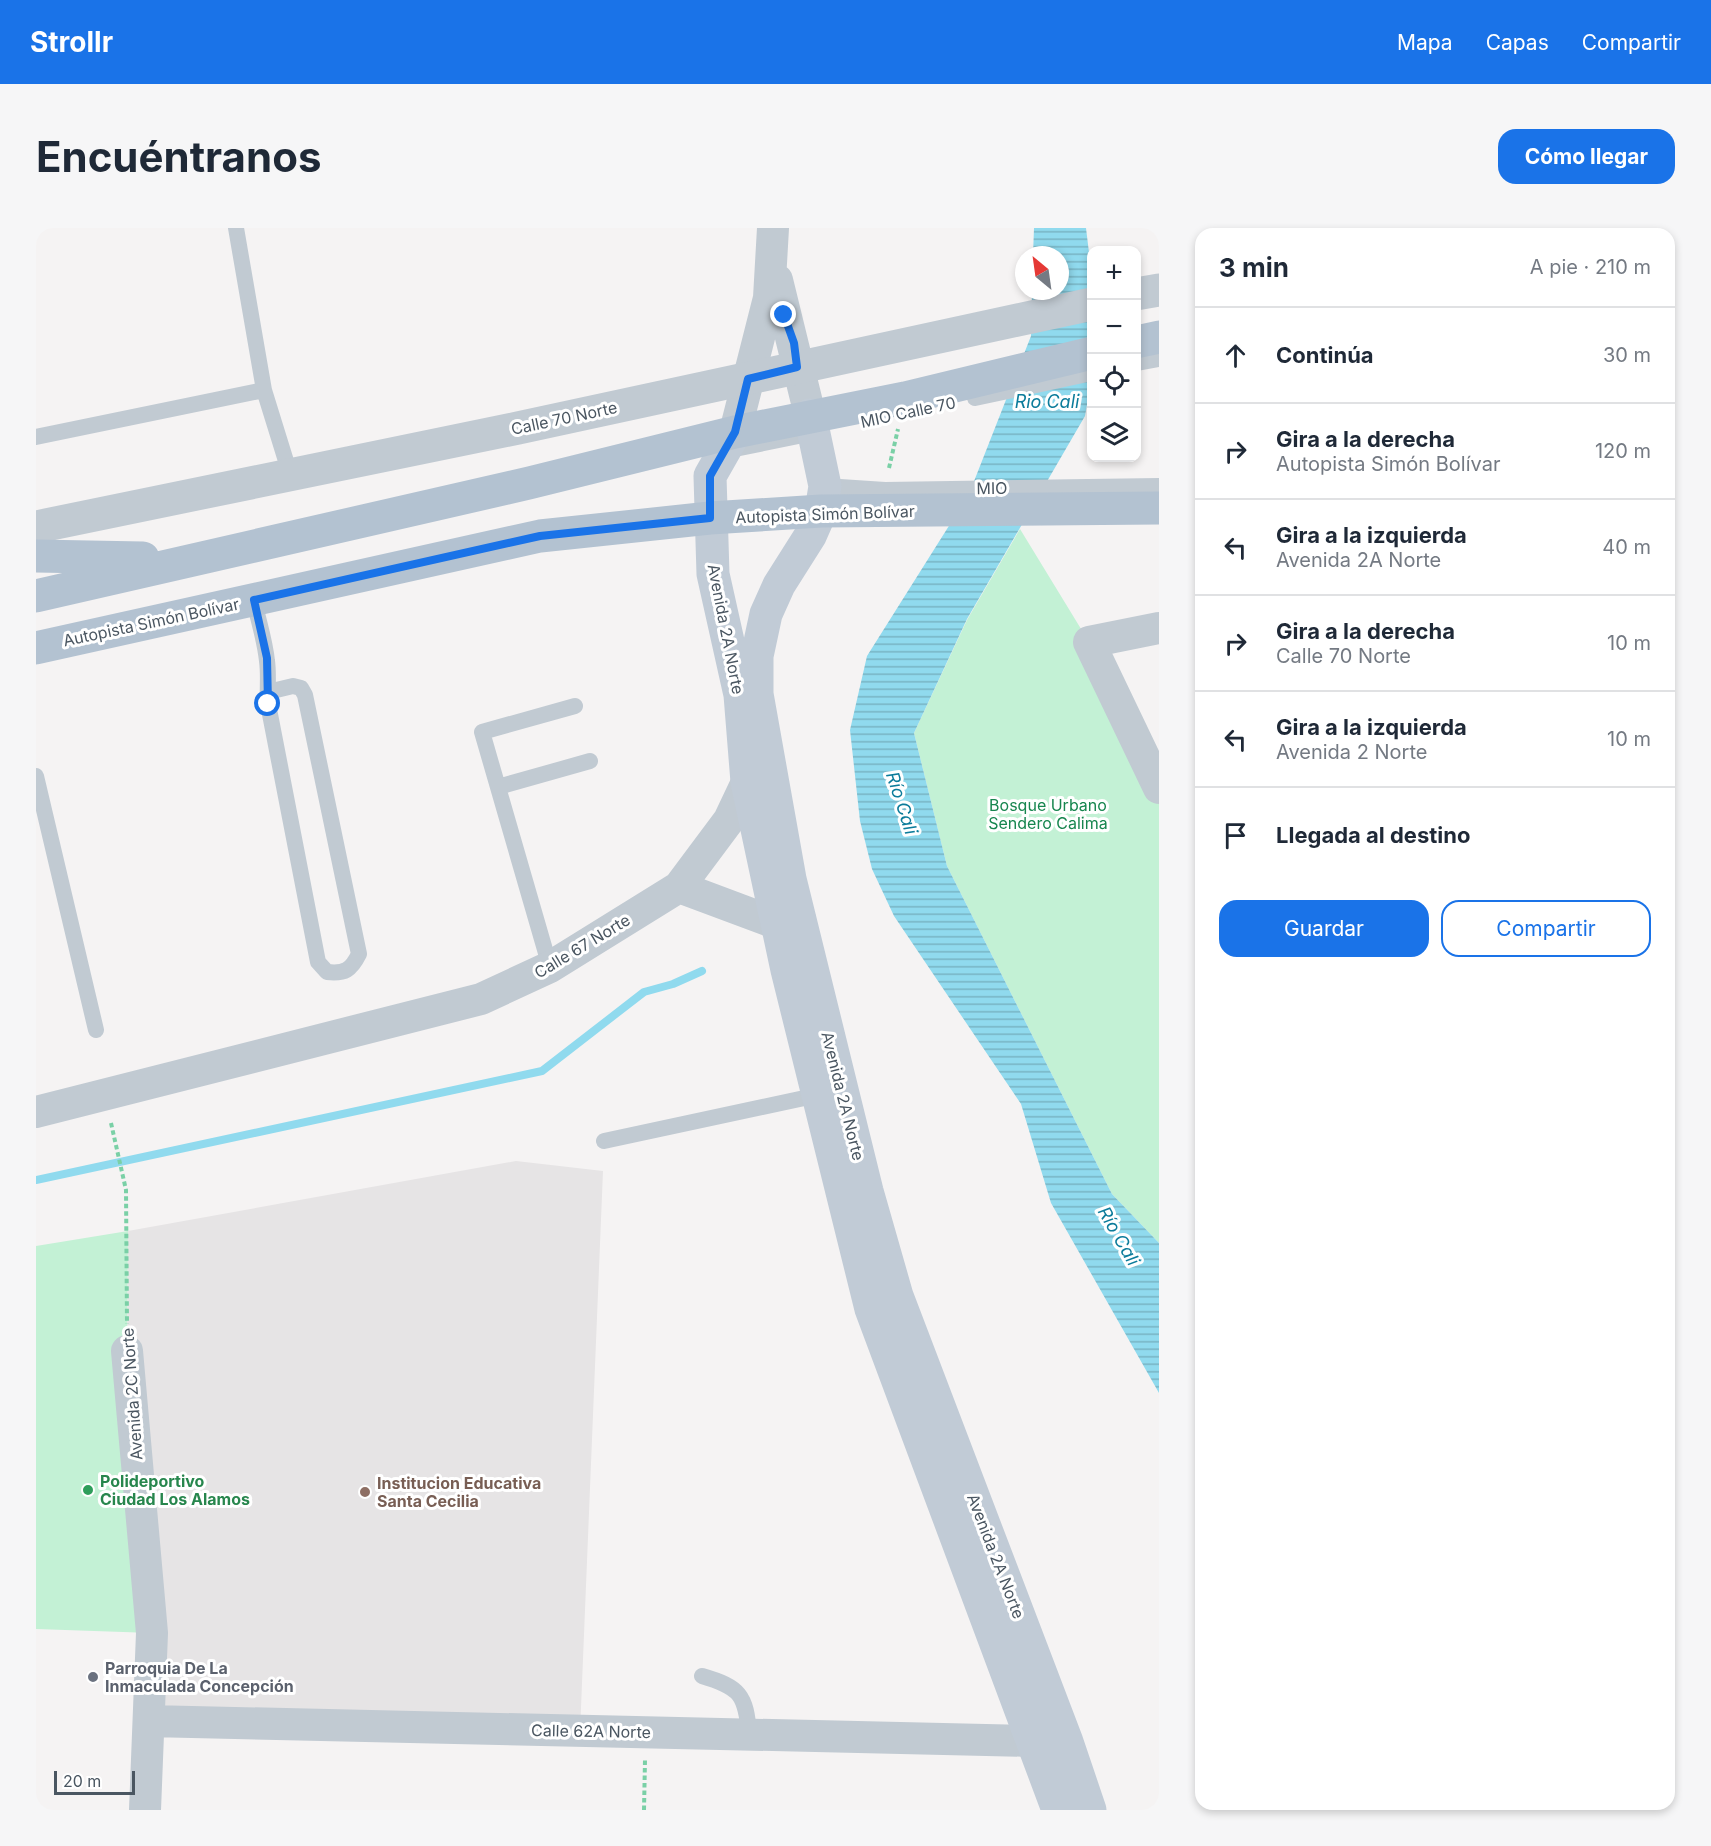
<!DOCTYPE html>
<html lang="es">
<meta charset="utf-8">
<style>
:root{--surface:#fff;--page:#f6f6f7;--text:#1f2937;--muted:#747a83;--line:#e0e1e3;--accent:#1a73e8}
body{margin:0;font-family:Inter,sans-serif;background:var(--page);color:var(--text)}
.controls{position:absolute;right:18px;top:18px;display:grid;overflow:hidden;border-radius:12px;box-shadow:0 3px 9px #0003}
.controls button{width:54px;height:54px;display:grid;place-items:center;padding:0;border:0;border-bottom:2px solid var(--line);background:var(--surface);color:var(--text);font:30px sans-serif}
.compass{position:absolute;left:979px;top:18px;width:54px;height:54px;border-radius:50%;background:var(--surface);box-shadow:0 3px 9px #0003;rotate:331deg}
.scale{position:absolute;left:18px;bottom:15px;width:81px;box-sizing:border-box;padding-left:6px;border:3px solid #4a5661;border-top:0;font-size:16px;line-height:21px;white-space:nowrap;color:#4a5661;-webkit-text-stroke:4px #fff;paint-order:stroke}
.stop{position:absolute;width:18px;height:18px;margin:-14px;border:4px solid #1a73e8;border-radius:50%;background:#fff}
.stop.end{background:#1a73e8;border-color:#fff;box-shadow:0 2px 6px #0008}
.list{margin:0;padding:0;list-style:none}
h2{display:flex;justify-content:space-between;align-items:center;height:78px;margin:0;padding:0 24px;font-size:26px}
h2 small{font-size:20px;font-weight:400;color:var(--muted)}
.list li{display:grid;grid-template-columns:39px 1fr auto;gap:18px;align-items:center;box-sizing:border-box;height:96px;padding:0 24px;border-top:2px solid var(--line)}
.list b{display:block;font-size:22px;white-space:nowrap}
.list p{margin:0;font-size:20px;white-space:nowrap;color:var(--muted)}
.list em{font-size:20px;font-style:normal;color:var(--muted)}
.actions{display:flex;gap:12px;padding:18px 24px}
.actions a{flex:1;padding:14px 0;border:2px solid var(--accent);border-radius:18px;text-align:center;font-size:21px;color:var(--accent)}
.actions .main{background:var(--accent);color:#fff}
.icon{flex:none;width:33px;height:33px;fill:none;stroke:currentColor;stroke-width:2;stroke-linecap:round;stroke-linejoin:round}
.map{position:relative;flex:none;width:1123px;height:1582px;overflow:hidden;border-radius:18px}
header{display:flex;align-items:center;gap:36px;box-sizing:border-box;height:84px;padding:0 30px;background:var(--accent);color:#fff}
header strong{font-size:28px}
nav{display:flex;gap:33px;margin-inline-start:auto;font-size:21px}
.intro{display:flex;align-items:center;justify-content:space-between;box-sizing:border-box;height:144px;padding:0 36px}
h1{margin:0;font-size:42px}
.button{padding:15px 27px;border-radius:18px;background:var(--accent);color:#fff;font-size:21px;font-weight:700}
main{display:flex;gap:36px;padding:0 36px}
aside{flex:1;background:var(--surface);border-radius:18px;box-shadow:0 3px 9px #0003}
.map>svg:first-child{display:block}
</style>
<header>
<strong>Strollr</strong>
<nav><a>Mapa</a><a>Capas</a><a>Compartir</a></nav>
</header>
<div class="intro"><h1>Encuéntranos</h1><a class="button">Cómo llegar</a></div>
<main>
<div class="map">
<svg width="1123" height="1582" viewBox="0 0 1123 1582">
<defs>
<pattern id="water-rules" width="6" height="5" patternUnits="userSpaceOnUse" patternTransform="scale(1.5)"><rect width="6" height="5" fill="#90daee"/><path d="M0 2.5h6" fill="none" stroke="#78b4c4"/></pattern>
</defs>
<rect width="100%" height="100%" fill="#f5f3f3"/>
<!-- education -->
<path fill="#e6e4e5" d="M 480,933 L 567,943 L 544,1504 L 113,1493 L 91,1123 L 92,1003 Z"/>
<!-- green -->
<path fill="#c3f1d5" d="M 984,301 L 1053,414 L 1123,560 L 1123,1015 L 1076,966 L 911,638 L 878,505 L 931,392 Z
M 92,1003 L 91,1123 L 116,1405 L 0,1401 L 0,1018 Z"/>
<!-- water -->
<path fill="url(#water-rules)" d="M 998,0 L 1050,0 L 1056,49 L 1056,148 L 1049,188 L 931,391 L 878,505 L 911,638 L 1076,966 L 1123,1015 L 1123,1165 L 1015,975 L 985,876 L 858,688 L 836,641 L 824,593 L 814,502 L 831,428 L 933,266 L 995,108 L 996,63 L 1024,63 L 1024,27 L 997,27 Z"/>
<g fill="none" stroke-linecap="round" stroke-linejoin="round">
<!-- stream -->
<path stroke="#90daee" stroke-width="8" d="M 0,952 L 506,843 L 608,764 L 637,756 L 666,743"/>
<!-- path -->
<path stroke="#7ad0a6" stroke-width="4" stroke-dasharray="4.5 3" stroke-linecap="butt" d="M 853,240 L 862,201
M 75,895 L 90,962 L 91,1096
M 608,1582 L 609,1532"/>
<!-- service -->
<path stroke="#c1cad2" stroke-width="16" d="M 200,0 L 228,162
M 1100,135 L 1123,131
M 939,170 L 1056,145
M 0,209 L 228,162 L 254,246
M 689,223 L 782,204
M 789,258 L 849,262 L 1123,258
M 218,372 C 222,392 229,412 231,433 C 233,447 231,462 232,476 L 282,734 L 291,744 C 309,746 315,742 323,726 L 269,467 L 265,460 L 257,458 L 232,464
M 0,548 L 60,802
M 462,559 L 554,533
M 514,739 L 446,504 L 539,478
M 568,913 L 787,866
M 666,1448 C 704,1459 710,1467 713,1506"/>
<!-- minor -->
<path stroke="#c1cad2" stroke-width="32" d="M 741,52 L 774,187
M 699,204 L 733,70 L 737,0
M 1123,400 L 1053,414 L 1123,560
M 643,659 L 742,696 L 764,691
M 0,884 L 445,771 L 514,739 L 643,659 L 693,592 L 711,554 L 725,551
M 91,1123 L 116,1405 L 109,1582
M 113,1493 L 997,1513"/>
<!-- tertiary -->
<path stroke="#c1cad2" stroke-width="33" d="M 1100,66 L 1123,62
M 0,299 L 482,200 L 1056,76"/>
<!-- secondary -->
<path stroke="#c1cbd6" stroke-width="33" d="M 774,187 L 789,258 L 785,283 L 774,308 L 743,357 L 730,386 L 721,428 L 721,466 L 754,651 L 831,963 L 861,1068 L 1031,1514 L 1054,1582
M 699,204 L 674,248 L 677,346 L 704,467 L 711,554 L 751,742 L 835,1081 L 1022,1582"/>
<!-- primary -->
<path stroke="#b3c2d1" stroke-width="33" d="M 1100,114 L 1123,109
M 0,328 L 107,330
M 0,368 L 493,255 L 699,204 L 869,170 L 1056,125
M 0,420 L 504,308 L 674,290 L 785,283 L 1123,280"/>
</g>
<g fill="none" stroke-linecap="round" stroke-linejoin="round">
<!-- route -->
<path stroke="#1a73e8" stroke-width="8" d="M 232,476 L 231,430 L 218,372 L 504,308 L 674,290 L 674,248 L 699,204 L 712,151 L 761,139 L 758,115 L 748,87"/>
</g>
<!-- markers -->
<circle fill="#2e9e5b" stroke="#fff" stroke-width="2" cx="52" cy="1262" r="6"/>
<circle fill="#8d6e63" stroke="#fff" stroke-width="2" cx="329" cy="1264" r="6"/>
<circle fill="#6b7280" stroke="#fff" stroke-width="2" cx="57" cy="1449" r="6"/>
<g text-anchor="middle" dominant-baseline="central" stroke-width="6" stroke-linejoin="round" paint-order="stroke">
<!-- street labels -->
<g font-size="16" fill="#4a5661" stroke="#fff">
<text transform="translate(872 184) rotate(-12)">MIO Calle 70</text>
<text transform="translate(528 190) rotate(-12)">Calle 70 Norte</text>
<text transform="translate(956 260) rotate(-1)">MIO</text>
<text transform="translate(789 286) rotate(-2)">Autopista Simón Bolívar</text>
<text transform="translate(115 394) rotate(-12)">Autopista Simón Bolívar</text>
<text transform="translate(690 401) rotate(79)">Avenida 2A Norte</text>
<text transform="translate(546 718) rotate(-31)">Calle 67 Norte</text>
<text transform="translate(807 868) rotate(76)">Avenida 2A Norte</text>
<text transform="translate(96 1166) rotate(-94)">Avenida 2C Norte</text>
<text transform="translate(960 1328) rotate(69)">Avenida 2A Norte</text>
<text transform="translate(555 1503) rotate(1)">Calle 62A Norte</text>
</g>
<!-- park labels -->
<g font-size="16" fill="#17864f" stroke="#fff">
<text x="1012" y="577">Bosque Urbano<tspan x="1012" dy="18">Sendero Calima</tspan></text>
</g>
<!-- leisure labels -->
<g font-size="16" font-weight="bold" fill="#27864d" stroke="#fff" text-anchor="start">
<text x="64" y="1253">Polideportivo<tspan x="64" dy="18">Ciudad Los Alamos</tspan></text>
</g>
<!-- education labels -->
<g font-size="16" font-weight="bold" fill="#785e54" stroke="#fff" text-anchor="start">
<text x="341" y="1255">Institucion Educativa<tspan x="341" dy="18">Santa Cecilia</tspan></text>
</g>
<!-- worship labels -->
<g font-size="16" font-weight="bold" fill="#5b616d" stroke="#fff" text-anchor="start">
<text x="69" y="1440">Parroquia De La<tspan x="69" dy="18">Inmaculada Concepción</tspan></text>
</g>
<!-- water labels -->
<g font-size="18" font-style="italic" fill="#0c7c9b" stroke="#fff">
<text x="1011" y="173">Rio Cali</text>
<text transform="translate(866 575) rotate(72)">Río Cali</text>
<text transform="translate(1083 1008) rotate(60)">Río Cali</text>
</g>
</g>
</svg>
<div class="controls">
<button>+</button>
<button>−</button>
<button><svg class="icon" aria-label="locate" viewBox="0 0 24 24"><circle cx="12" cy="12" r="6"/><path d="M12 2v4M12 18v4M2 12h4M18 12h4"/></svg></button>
<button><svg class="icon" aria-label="layers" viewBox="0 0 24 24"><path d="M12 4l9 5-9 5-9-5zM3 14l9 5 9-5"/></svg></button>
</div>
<svg class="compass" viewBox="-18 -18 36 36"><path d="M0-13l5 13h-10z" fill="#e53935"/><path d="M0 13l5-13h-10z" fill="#747a83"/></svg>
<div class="scale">20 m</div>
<div class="stop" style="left:232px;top:476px"></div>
<div class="stop end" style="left:748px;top:87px"></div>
</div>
<aside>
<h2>3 min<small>A pie · 210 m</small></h2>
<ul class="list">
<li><svg class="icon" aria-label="ahead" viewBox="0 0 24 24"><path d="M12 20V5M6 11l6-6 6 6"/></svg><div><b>Continúa</b></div><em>30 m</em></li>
<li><svg class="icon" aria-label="right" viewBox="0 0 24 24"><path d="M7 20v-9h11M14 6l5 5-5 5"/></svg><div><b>Gira a la derecha</b><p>Autopista Simón Bolívar</p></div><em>120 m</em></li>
<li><svg class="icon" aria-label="left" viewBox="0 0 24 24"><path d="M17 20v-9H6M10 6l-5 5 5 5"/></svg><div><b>Gira a la izquierda</b><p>Avenida 2A Norte</p></div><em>40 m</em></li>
<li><svg class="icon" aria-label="right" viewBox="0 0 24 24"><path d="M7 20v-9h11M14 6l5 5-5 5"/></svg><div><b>Gira a la derecha</b><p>Calle 70 Norte</p></div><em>10 m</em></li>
<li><svg class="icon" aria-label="left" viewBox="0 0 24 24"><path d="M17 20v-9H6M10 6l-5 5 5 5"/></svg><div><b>Gira a la izquierda</b><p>Avenida 2 Norte</p></div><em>10 m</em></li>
<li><svg class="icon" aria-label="arrive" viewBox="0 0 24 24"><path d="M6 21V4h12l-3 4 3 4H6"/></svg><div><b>Llegada al destino</b></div></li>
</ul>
<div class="actions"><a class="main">Guardar</a><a>Compartir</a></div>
</aside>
</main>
